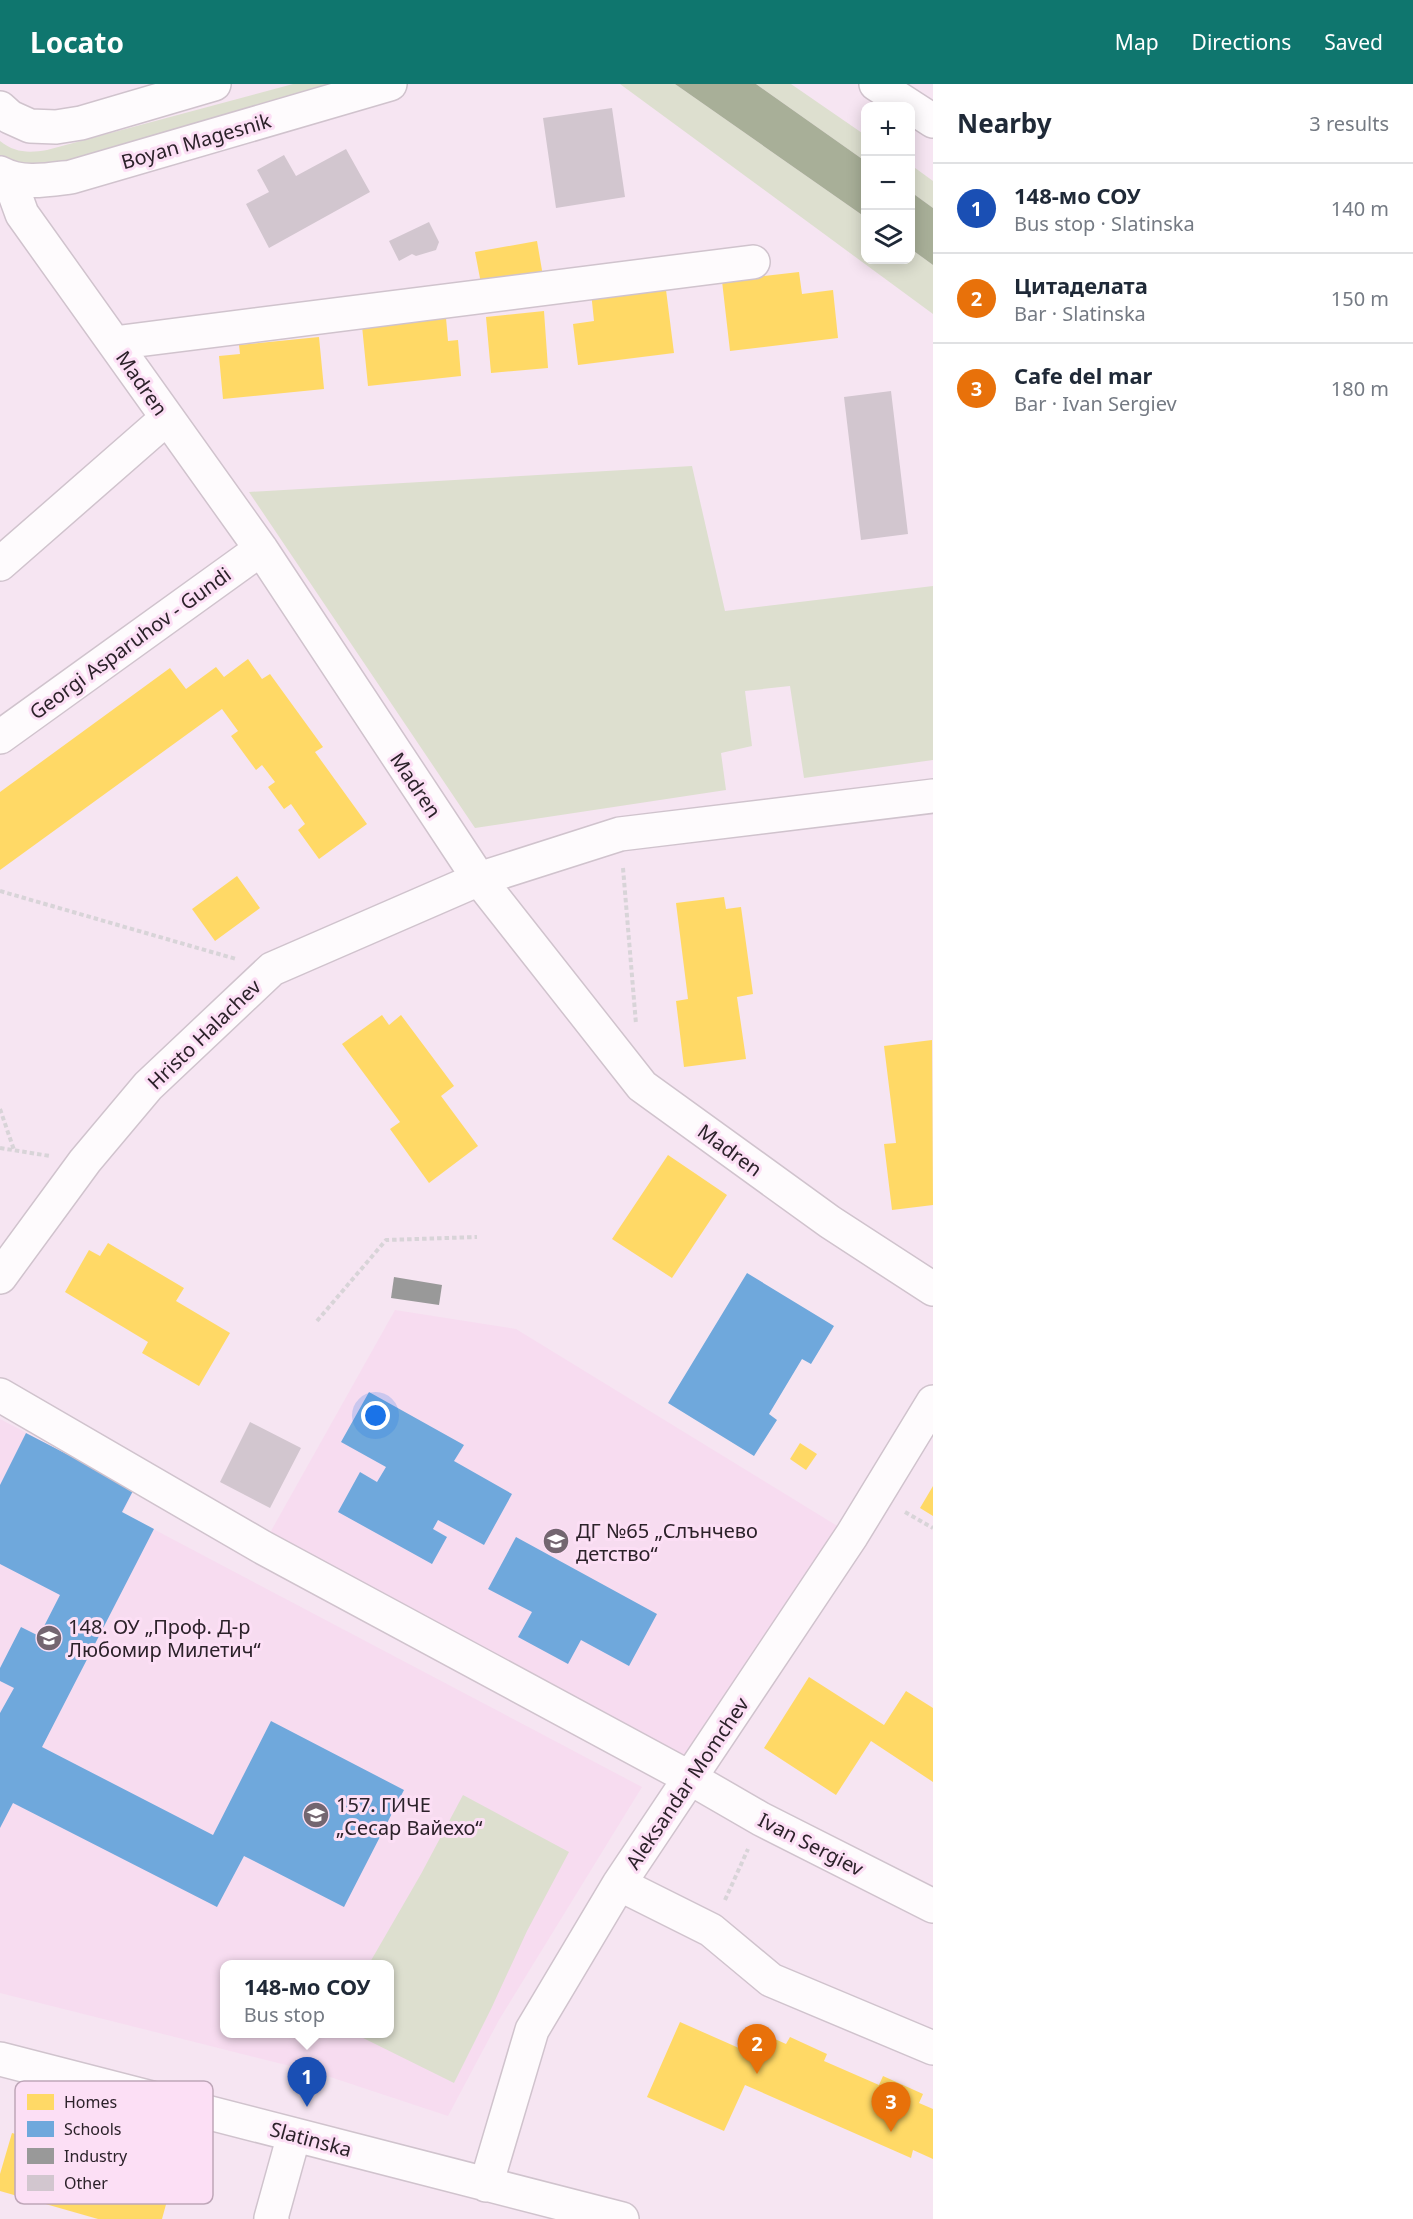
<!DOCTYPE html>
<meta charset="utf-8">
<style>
:root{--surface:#fff;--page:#f6f6f7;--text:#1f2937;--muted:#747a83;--line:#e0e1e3;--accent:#0f766e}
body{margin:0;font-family:"Noto Sans",sans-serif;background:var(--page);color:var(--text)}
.controls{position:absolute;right:18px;top:18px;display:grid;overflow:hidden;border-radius:12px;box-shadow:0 3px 15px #0003}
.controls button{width:54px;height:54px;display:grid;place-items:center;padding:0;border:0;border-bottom:2px solid var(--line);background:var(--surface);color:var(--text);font:30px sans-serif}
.you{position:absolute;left:376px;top:1332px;width:21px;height:21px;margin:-15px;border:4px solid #fff;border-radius:50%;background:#1a73e8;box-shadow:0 0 0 9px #1a73e833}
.badge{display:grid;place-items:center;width:39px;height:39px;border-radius:50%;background:var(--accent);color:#fff;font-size:20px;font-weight:700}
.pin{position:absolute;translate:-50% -50px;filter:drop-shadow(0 2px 3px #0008)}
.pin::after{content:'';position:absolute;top:32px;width:21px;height:18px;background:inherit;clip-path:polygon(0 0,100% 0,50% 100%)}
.popup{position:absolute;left:220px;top:1876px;width:174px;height:78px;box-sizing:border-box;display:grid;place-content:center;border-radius:12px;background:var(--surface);filter:drop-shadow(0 2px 4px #0005);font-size:20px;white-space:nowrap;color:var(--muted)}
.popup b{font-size:22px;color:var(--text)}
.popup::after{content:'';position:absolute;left:50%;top:100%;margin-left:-12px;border:12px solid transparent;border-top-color:var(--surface)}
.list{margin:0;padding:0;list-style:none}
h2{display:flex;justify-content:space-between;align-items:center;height:78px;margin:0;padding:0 24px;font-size:26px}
h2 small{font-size:20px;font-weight:400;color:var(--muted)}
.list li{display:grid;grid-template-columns:39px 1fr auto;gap:18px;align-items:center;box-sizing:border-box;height:90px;padding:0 24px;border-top:2px solid var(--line)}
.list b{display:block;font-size:22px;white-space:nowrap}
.list p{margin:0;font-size:20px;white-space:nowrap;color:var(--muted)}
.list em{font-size:20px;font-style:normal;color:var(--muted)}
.icon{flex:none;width:33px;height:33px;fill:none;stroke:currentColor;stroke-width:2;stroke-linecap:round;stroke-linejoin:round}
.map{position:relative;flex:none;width:933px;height:2135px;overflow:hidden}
header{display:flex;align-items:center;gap:36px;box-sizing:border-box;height:84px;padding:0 30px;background:var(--accent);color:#fff}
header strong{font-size:28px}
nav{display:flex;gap:33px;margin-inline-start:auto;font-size:21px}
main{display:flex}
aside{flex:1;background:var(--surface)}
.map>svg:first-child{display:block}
</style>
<header>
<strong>Locato</strong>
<nav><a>Map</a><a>Directions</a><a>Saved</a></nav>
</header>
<main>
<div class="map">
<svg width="933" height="2135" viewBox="0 0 933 2135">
<rect width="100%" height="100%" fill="#f6e5f2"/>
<!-- built -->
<path fill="#f7dcf0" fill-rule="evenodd" d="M 395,1226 L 516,1245 L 852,1451 L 690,1694 L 262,1463 Z
M 0,1335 L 134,1405 L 123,1429 L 642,1703 L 499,1936 L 448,2032 L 318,1989 L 0,1909 ZM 224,1880 L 389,1880 L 389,1950 L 224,1950 Z"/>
<!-- green -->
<path fill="#dddfcf" d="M 293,0 L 345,0 L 45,83 L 0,78 L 0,57 C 15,69 29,69 47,66 Z
M 620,0 L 675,0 L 865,133 L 866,176 L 910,176 L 911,165 L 933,181 L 933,230 Z
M 756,0 L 791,0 L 865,51 L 865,77 Z
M 911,81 L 933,97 L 933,124 L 911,108 Z
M 692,382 L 725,527 L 933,502 L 933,676 L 804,694 L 790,602 L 745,607 L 752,662 L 721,669 L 726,706 L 475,744 L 249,408 Z
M 463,1711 L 569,1768 L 527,1847 L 491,1925 L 454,1999 L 355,1950 L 389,1950 L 389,1880 L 369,1880 L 421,1790 Z"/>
<!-- water -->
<path fill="#a8af98" d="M 675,0 L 756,0 L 865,77 L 865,133 Z
M 911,108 L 933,124 L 933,181 L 911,165 Z"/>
<!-- homes -->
<path fill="#ffd966" d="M 537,157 L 544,198 L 483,210 L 475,168 Z
M 799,188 L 802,210 L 833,206 L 838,254 L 730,267 L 722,197 Z
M 665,198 L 674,269 L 578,281 L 573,240 L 594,237 L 591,208 Z
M 544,227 L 548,284 L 491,289 L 486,233 Z
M 446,234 L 448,257 L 458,256 L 461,292 L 368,302 L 362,242 Z
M 319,253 L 324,305 L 223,315 L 219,272 L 240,270 L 239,261 Z
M 248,575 L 262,595 L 270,590 L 323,663 L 315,668 L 367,740 L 319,775 L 298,746 L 305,740 L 291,720 L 284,725 L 268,703 L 275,698 L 262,681 L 256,686 L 231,652 L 238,647 L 222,625 L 0,786 L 0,708 L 170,584 L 186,605 L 216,583 L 224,593 Z
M 237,792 L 260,824 L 215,857 L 192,825 Z
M 724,813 L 726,825 L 741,823 L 753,910 L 737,913 L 746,975 L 684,983 L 676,917 L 688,915 L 676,819 Z
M 382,931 L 389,941 L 401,931 L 454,1002 L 441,1012 L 478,1062 L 429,1099 L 390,1045 L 400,1038 L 342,960 Z
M 932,956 L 933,1121 L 892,1126 L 884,1060 L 896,1059 L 884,962 Z
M 668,1071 L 727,1111 L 672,1194 L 612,1155 Z
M 108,1159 L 184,1204 L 176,1217 L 230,1249 L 199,1302 L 142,1269 L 148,1258 L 65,1208 L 89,1166 L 100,1172 Z
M 800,1359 L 817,1370 L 806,1386 L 790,1375 Z
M 933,1402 L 933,1432 L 920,1424 Z
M 809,1593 L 884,1641 L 906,1607 L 933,1624 L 933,1698 L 871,1657 L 836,1711 L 764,1664 Z
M 680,1938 L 757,1972 L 766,1951 L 786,1960 L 790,1953 L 827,1970 L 824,1977 L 879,2001 L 883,1992 L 923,2010 L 919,2019 L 933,2025 L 933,2075 L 913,2066 L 911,2074 L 745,2001 L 724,2047 L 647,2013 Z
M 12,2049 L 173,2095 L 162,2135 L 98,2135 L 0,2107 L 0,2090 Z"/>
<!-- schools -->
<path fill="#6fa8dc" d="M 747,1189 L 834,1242 L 811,1280 L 802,1275 L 769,1330 L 777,1336 L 754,1372 L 668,1319 Z
M 369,1308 L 464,1361 L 454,1377 L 512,1410 L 484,1461 L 438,1436 L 433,1445 L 447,1453 L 432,1480 L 338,1428 L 360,1388 L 377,1398 L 386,1383 L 341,1358 Z
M 26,1349 L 134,1405 L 122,1428 L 154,1445 L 42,1663 L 213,1751 L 271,1637 L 404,1706 L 344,1823 L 244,1772 L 217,1823 L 13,1719 L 0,1744 L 0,1629 L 14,1604 L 0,1597 L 0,1584 L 21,1543 L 39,1552 L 60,1511 L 0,1480 L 0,1401 Z
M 516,1453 L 657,1530 L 629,1582 L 581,1556 L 568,1580 L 518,1553 L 532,1528 L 488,1505 Z"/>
<!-- industry -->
<path fill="#999" d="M 394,1193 L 442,1201 L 439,1221 L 391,1214 Z"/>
<!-- building -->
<path fill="#d2c6cf" d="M 612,24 L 625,113 L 556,124 L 543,34 Z
M 346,65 L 370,108 L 269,164 L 246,120 L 269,108 L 257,86 L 284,71 L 296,92 Z
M 429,138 L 439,158 L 436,166 L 416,172 L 412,170 L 399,177 L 389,157 Z
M 891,307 L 908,450 L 861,456 L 844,313 Z
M 250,1338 L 301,1364 L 270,1424 L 220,1398 Z"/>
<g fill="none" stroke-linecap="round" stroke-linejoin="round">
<defs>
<path id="minor" d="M 876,0 L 933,37
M 0,24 L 10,33 L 30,42 L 56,43 L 81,39 L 214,0
M 0,89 C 22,101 47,96 71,93 L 390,0
M 9,94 L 22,130 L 261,465 L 479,795 L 642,1002 L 830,1138 L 933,1205
M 114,259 L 753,178
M 0,480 L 167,334
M 0,653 L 261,465
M 0,1193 L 85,1077 L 148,1002 L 272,885 L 479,795 L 620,750 L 933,712
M 0,1311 L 262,1463 L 690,1694 L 761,1735 L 933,1822
M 619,1800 L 711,1846 L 771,1896 L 933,1964
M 0,1975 L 622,2135
M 486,2101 L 532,1946 L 619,1800 L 852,1451 L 933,1318
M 272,2135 L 271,2134 L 294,2051"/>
</defs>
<!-- minor casing -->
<use href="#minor" stroke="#d0c3cd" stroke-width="36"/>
<!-- path -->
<path stroke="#d8d4d8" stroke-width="4" stroke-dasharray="4.5 3" stroke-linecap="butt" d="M 623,784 L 636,940
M 0,807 L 236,875
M 0,1025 L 14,1066
M 0,1064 L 50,1072
M 317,1237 L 386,1156 L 477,1153
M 905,1428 L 933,1444
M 725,1816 L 748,1765"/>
<!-- minor -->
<use href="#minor" stroke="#fefbfd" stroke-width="33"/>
</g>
<!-- icons -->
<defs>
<symbol id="school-disc" viewBox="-11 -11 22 22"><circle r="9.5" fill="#736670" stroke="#fcdff5"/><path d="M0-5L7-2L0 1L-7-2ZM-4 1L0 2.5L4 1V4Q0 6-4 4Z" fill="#fff"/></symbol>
</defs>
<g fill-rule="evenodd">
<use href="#school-disc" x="541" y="1442" width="30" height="30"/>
<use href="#school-disc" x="34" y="1539" width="30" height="30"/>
<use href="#school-disc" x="301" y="1716" width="30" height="30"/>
</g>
<g text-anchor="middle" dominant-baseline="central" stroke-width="6" stroke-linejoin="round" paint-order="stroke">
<!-- street labels -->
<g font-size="20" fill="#2c222a" stroke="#fcdff5">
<text transform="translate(196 57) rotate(-16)">Boyan Magesnik</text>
<text transform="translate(142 299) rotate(55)">Madren</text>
<text transform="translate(130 559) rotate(-36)">Georgi Asparuhov - Gundi</text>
<text transform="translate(416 701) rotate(56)">Madren</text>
<text transform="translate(204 950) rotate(-44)">Hristo Halachev</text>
<text transform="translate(730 1066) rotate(36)">Madren</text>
<text transform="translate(687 1699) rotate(-56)">Aleksandar Momchev</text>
<text transform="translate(811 1760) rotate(27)">Ivan Sergiev</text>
<text transform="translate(311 2055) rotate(15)">Slatinska</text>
</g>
<!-- poi labels -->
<g font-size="20" fill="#2c222a" stroke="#fcdff5" text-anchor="start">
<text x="576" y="1446">ДГ №65 „Слънчево<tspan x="576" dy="23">детство“</tspan></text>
<text x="68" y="1542">148. ОУ „Проф. Д-р<tspan x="68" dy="23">Любомир Милетич“</tspan></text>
<text x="336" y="1720">157. ГИЧЕ<tspan x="336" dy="23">„Сесар Вайехо“</tspan></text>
</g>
</g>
<!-- legend -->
<rect x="15" y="1997" width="198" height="123" rx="9" fill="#fcdff5" stroke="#bea6b8" stroke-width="1.5"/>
<rect x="27" y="2010" width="27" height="16" fill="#ffd966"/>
<rect x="27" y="2037" width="27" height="16" fill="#6fa8dc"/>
<rect x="27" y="2064" width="27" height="16" fill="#999"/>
<rect x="27" y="2091" width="27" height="16" fill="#d2c6cf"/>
<g font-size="16" fill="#2c222a">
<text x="64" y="2024">Homes</text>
<text x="64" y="2051">Schools</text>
<text x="64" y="2078">Industry</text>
<text x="64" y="2105">Other</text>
</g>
</svg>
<div class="controls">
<button>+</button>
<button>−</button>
<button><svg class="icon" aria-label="layers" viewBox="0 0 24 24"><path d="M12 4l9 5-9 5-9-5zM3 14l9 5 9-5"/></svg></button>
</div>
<div class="you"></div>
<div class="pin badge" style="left:307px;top:2023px;background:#1a4fb4">1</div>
<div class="popup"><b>148-мо СОУ</b>Bus stop</div>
<div class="pin badge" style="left:757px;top:1990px;background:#e8710a">2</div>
<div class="pin badge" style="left:891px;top:2048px;background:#e8710a">3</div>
</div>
<aside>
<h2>Nearby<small>3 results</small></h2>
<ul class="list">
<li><span class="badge" style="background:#1a4fb4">1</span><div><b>148-мо СОУ</b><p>Bus stop · Slatinska</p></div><em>140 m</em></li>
<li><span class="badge" style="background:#e8710a">2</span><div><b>Цитаделата</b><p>Bar · Slatinska</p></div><em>150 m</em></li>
<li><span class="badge" style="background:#e8710a">3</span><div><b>Cafe del mar</b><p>Bar · Ivan Sergiev</p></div><em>180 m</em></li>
</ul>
</aside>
</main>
